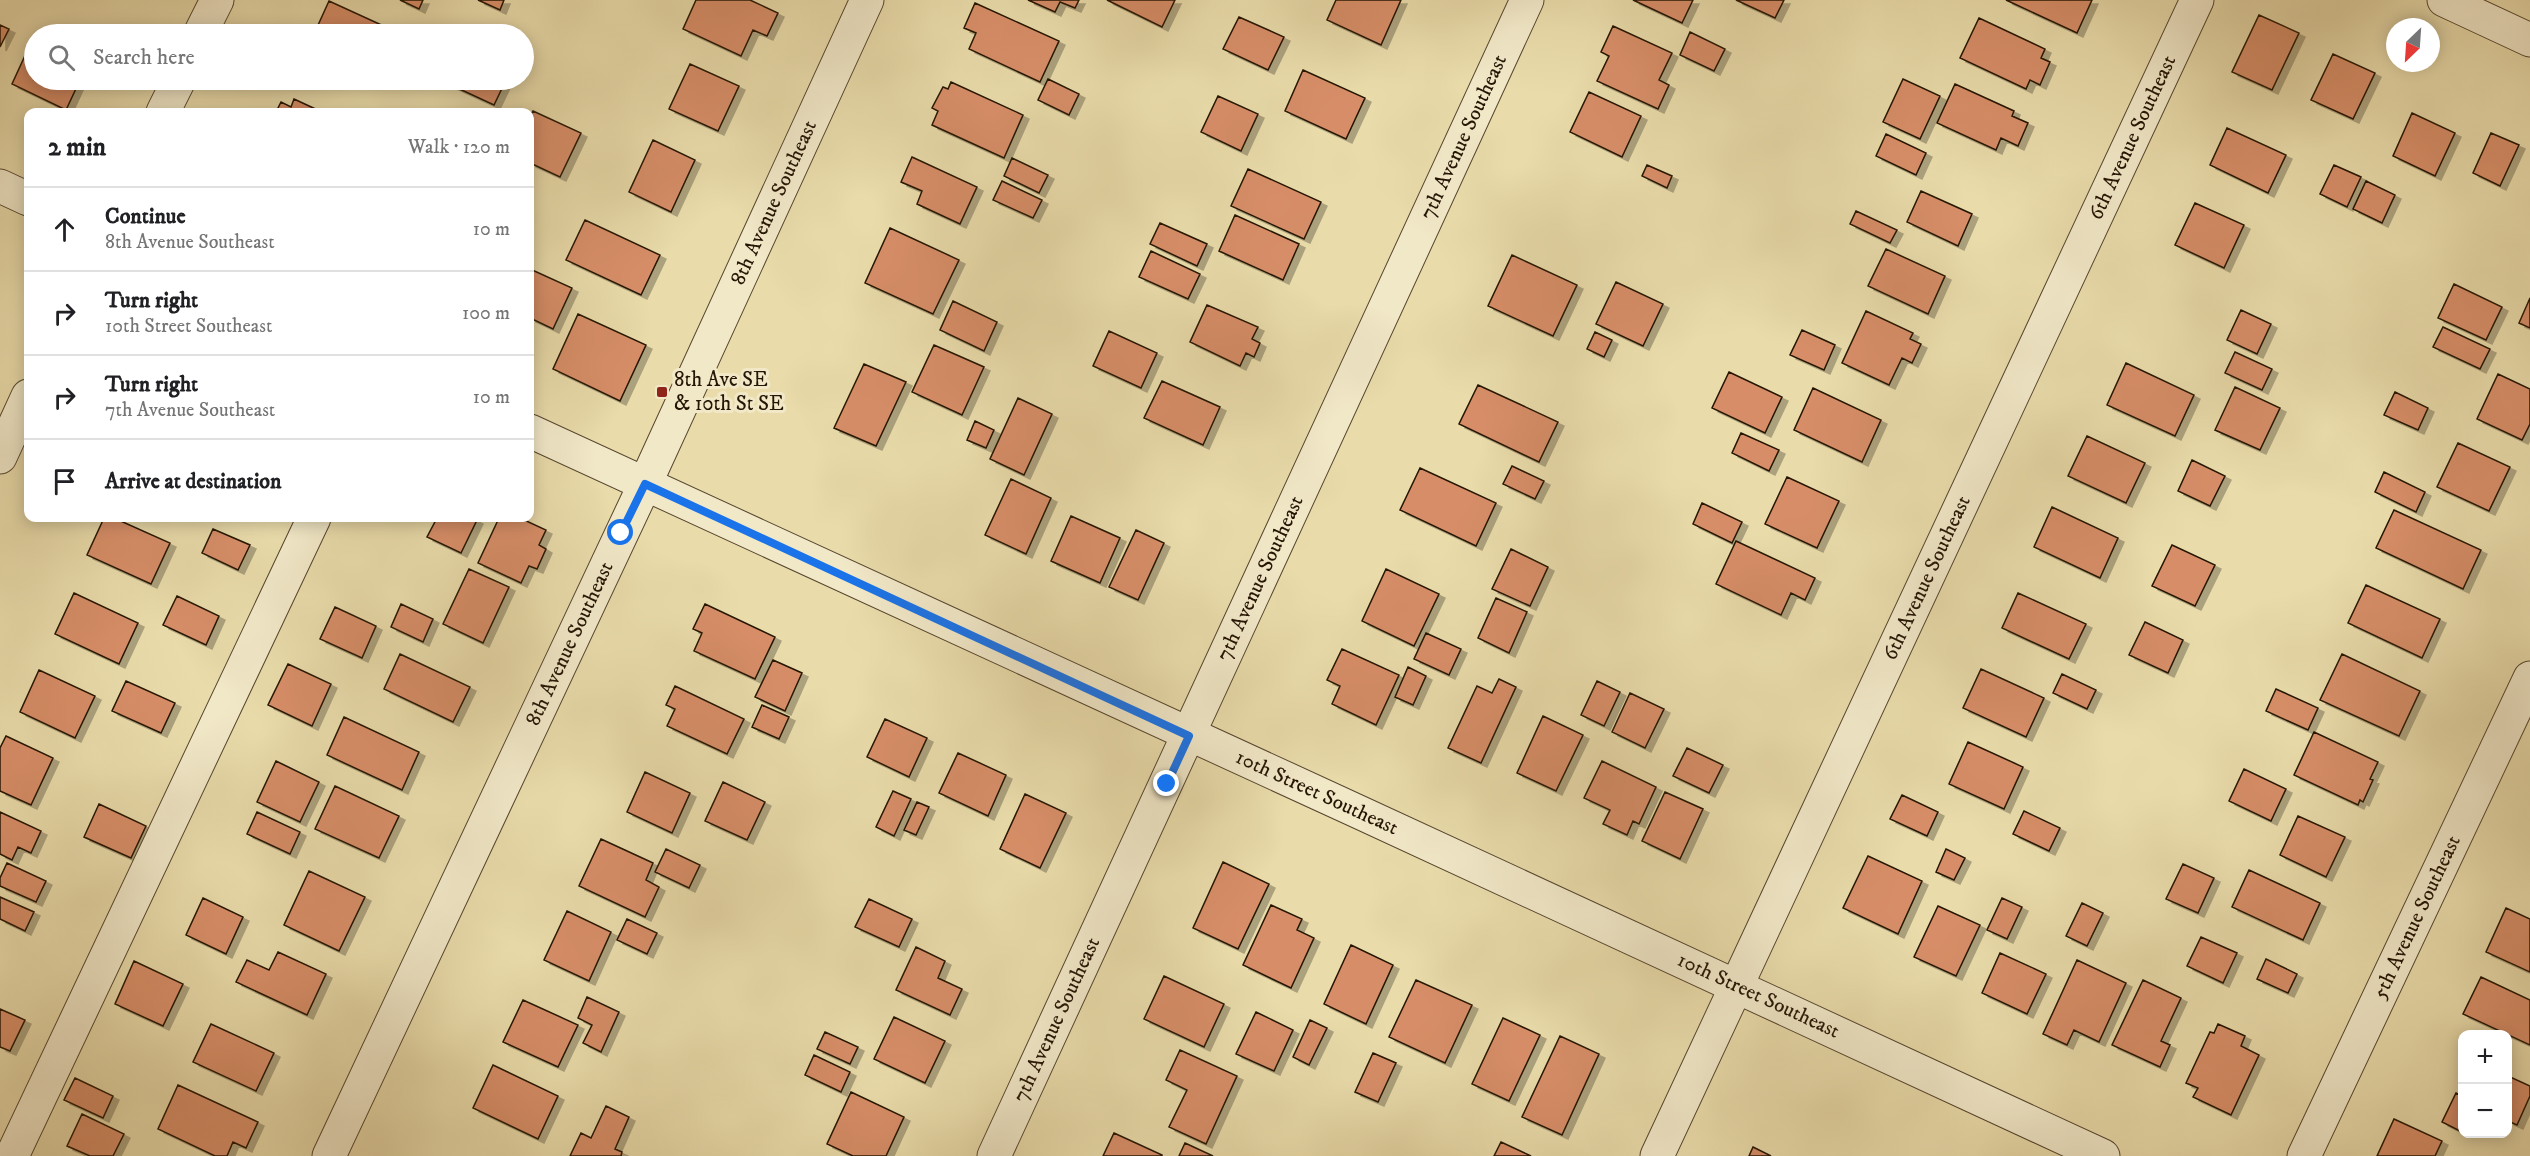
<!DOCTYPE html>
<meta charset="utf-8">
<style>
:root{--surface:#fff;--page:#f6f6f6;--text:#202124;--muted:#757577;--line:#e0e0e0}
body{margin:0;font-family:"IM FELL DW Pica",serif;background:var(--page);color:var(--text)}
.controls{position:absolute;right:18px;bottom:18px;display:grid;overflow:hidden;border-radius:12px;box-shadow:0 3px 15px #0003}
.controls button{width:54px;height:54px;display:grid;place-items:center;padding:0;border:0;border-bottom:2px solid var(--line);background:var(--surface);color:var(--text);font:30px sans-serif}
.compass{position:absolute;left:2386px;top:18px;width:54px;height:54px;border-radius:50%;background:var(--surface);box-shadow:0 3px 15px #0003;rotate:205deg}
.stop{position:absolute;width:18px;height:18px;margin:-14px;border:4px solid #1a73e8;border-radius:50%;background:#fff}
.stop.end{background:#1a73e8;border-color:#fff;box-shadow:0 2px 6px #0008}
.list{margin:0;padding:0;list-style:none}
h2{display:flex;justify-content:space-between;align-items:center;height:78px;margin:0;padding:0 24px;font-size:26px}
h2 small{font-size:20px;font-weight:400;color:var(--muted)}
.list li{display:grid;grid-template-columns:39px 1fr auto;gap:18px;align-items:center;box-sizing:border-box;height:84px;padding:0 24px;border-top:2px solid var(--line)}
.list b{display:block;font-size:22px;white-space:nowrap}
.list p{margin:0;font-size:20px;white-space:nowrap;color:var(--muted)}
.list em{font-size:20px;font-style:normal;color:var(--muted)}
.icon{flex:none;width:33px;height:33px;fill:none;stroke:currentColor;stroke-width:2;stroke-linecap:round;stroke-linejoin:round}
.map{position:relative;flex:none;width:2530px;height:1156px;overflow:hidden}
.search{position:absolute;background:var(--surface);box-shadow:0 3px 15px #0003;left:24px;top:24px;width:510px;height:66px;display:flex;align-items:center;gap:15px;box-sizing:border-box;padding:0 21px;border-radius:33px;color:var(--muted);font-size:22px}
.panel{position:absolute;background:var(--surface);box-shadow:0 3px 15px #0003;left:24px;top:108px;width:510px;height:414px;border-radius:12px}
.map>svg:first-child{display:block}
</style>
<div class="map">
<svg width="2530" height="1156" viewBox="0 0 2530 1156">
<defs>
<filter id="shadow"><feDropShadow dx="6" dy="4" stdDeviation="0" flood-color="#0004"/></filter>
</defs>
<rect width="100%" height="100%" fill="#e9dbaa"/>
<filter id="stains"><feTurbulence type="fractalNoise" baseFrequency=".00333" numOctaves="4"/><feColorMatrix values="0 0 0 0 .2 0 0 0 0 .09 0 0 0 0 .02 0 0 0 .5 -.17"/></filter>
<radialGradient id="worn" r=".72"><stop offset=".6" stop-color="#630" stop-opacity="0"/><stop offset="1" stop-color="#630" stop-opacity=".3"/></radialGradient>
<!-- building -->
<path fill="#d78e67" stroke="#251505" stroke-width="1.5" filter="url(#shadow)" d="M 400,0 L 423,0 L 419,9 Z
M 478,0 L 504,0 L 500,10 Z
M 696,0 L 750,0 L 778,13 L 767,36 L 753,30 L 741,56 L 683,29 Z
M 1028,0 L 1079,0 L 1075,8 L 1060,2 L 1055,12 Z
M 1107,0 L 1175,0 L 1162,27 Z
M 1336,0 L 1401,0 L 1381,45 L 1327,20 Z
M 1633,0 L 1693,0 L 1682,23 Z
M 1736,0 L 1784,0 L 1775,18 Z
M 2006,0 L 2092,0 L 2077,33 Z
M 329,1 L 399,33 L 398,34 L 314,34 Z
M 975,3 L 1059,41 L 1040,82 L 969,49 L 976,33 L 964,28 Z
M 2259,15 L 2299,33 L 2272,90 L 2232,72 Z
M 1239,17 L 1284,37 L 1268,70 L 1223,49 Z
M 1979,18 L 2045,49 L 2041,58 L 2050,62 L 2040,85 L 2030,80 L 2026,89 L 1960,58 Z
M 0,25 L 9,29 L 0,47 Z
M 1613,26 L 1672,53 L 1659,80 L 1669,85 L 1658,109 L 1597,81 L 1609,56 L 1601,52 Z
M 1690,32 L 1725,49 L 1714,71 L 1680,55 Z
M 34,36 L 34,80 L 80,80 L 66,110 L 12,84 Z
M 2333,54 L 2375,73 L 2353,119 L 2311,100 Z
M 690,64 L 739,86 L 718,131 L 669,109 Z
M 1303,70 L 1365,98 L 1346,139 L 1285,111 Z
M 1048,79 L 1079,94 L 1069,115 L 1038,100 Z
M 1903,79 L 1940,96 L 1920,139 L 1883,122 Z
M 440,80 L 506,80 L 494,105 Z
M 951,82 L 1023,115 L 1004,158 L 932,125 L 938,111 L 932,108 L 943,87 L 948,89 Z
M 1955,84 L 2014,111 L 2012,116 L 2028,123 L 2018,146 L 2001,138 L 1996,150 L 1937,123 Z
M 1589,92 L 1641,116 L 1622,157 L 1570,132 Z
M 1218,96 L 1258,114 L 1241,151 L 1201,132 Z
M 294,99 L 322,112 L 276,112 L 281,102 L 291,107 Z
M 533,111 L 581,133 L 560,177 L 530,163 L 530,117 Z
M 2412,113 L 2455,133 L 2435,176 L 2393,156 Z
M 2227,128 L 2286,155 L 2268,193 L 2210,165 Z
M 2491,133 L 2519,145 L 2500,186 L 2473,173 Z
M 1886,134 L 1926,153 L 1916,175 L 1876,156 Z
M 653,140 L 695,160 L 671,212 L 629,192 Z
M 912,157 L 977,187 L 960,224 L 917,204 L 922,191 L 901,182 Z
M 1012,158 L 1048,175 L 1039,193 L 1004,176 Z
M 1647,165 L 1672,176 L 1667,188 L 1642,176 Z
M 2334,165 L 2361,177 L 2347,207 L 2320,194 Z
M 1248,169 L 1321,202 L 1304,239 L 1231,206 Z
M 1002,181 L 1042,200 L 1033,218 L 993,200 Z
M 2366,181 L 2395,195 L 2382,223 L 2353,209 Z
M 1921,191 L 1972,214 L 1958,246 L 1907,222 Z
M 2195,203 L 2244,225 L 2224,268 L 2175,245 Z
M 1856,211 L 1897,230 L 1890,243 L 1850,224 Z
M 1235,215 L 1299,244 L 1283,280 L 1219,251 Z
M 585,220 L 660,255 L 641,295 L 566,260 Z
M 1160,223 L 1207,244 L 1197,266 L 1150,244 Z
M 890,228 L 959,260 L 933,314 L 865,283 Z
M 1886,249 L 1945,276 L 1928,314 L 1868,286 Z
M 1151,251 L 1200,274 L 1188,299 L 1139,277 Z
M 1512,255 L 1577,285 L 1553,336 L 1488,306 Z
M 530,269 L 572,288 L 553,329 L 530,318 Z
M 1616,282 L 1663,304 L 1643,346 L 1596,324 Z
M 2454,284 L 2502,307 L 2486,340 L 2438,318 Z
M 2530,298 L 2530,328 L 2519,323 Z
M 953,301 L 997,322 L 984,351 L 940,330 Z
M 1207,305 L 1258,327 L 1252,339 L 1260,343 L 1254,357 L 1246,353 L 1240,366 L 1190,342 Z
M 2241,310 L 2271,324 L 2257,354 L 2227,340 Z
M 1866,311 L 1913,333 L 1910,339 L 1921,344 L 1912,363 L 1902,358 L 1889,385 L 1842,363 Z
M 578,314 L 646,345 L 620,401 L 553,369 Z
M 2443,327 L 2490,349 L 2480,369 L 2433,347 Z
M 1802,330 L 1835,345 L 1824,370 L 1790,355 Z
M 1109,331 L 1157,353 L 1141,388 L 1093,366 Z
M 1595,332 L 1612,340 L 1604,357 L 1587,349 Z
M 934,345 L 984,367 L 962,415 L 912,392 Z
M 2235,352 L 2272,369 L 2262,390 L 2225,373 Z
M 2126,363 L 2194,395 L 2175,436 L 2107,405 Z
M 864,364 L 906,382 L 876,446 L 834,428 Z
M 1729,372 L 1782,397 L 1765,433 L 1712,408 Z
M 2498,374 L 2530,389 L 2530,424 L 2522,440 L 2477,419 Z
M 1162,381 L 1220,407 L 1203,445 L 1144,418 Z
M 1478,385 L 1558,422 L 1539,462 L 1459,424 Z
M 2235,387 L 2280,408 L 2260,450 L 2215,430 Z
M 1813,388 L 1881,420 L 1862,462 L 1794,430 Z
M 2395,392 L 2428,408 L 2418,430 L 2384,415 Z
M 1018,398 L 1052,414 L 1024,475 L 990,459 Z
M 975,421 L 994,430 L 986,448 L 967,440 Z
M 1741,433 L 1779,450 L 1769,471 L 1732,453 Z
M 2087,436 L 2145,463 L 2126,503 L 2068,476 Z
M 2458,443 L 2510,467 L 2489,511 L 2437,487 Z
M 2192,460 L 2225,476 L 2210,506 L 2178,491 Z
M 1512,466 L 1544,481 L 1535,499 L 1503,484 Z
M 1420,468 L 1496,503 L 1476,546 L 1400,510 Z
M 2384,472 L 2425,492 L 2416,512 L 2375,492 Z
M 1787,477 L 1839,501 L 1817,548 L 1765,524 Z
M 1011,479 L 1051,498 L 1026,554 L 985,535 Z
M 1702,503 L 1742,522 L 1732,543 L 1693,524 Z
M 2052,507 L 2118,538 L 2100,578 L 2034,547 Z
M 2394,510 L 2481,550 L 2463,589 L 2376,548 Z
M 1071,516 L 1120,538 L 1100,583 L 1051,561 Z
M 104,518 L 114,518 L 170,543 L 151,584 L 87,555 Z
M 437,518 L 473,518 L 477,520 L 461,553 L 427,537 Z
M 499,518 L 520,518 L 546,530 L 539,545 L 546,549 L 537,569 L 529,566 L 521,583 L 478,563 Z
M 213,529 L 250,545 L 238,570 L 202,553 Z
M 1136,530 L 1164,543 L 1138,600 L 1109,587 Z
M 1736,541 L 1815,578 L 1805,600 L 1791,593 L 1781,615 L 1716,584 Z
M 2172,545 L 2215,565 L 2195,606 L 2152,586 Z
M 1511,549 L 1548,567 L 1530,606 L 1492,589 Z
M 469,569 L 509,587 L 483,643 L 443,624 Z
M 1386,569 L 1439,594 L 1414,646 L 1362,621 Z
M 2366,585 L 2440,619 L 2422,658 L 2348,623 Z
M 74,593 L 138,623 L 119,664 L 55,634 Z
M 2018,593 L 2086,624 L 2069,659 L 2002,628 Z
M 177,596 L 219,616 L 206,645 L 163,625 Z
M 1496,598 L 1527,612 L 1509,653 L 1478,638 Z
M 401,604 L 433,619 L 423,642 L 391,627 Z
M 705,604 L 775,637 L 755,679 L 694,651 L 702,633 L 693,629 Z
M 335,607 L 376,626 L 362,658 L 320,639 Z
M 2145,622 L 2183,640 L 2168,673 L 2129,655 Z
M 1426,633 L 1461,649 L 1449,675 L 1414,659 Z
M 1342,649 L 1399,675 L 1376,725 L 1332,704 L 1340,686 L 1327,680 Z
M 400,654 L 470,687 L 453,722 L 384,689 Z
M 2342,654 L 2420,691 L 2399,736 L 2320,700 Z
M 773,660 L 802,673 L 785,711 L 755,697 Z
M 288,664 L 331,684 L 312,726 L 268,705 Z
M 1408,667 L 1426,676 L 1413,705 L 1395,697 Z
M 1981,669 L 2044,698 L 2026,737 L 1963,708 Z
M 39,670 L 95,696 L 75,738 L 20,712 Z
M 2062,674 L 2096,690 L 2087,709 L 2053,693 Z
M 1499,679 L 1516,687 L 1481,763 L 1448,748 L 1477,686 L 1492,693 Z
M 126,681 L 175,703 L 161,733 L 112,711 Z
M 1597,681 L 1620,692 L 1604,726 L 1581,715 Z
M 675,686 L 744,719 L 727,754 L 667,726 L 675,709 L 666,705 Z
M 2276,689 L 2318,708 L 2308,730 L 2266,711 Z
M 1630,693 L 1664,709 L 1645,748 L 1612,732 Z
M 762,705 L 789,717 L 779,739 L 752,727 Z
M 1543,716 L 1583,735 L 1556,791 L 1517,773 Z
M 344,717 L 419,752 L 402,790 L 327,755 Z
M 885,719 L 927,738 L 909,777 L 867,757 Z
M 2314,732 L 2378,762 L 2370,779 L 2373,780 L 2363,802 L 2360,800 L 2358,805 L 2294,775 Z
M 6,736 L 53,758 L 31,805 L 0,791 L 0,748 Z
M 1968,742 L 2023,767 L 2004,809 L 1949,784 Z
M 1687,748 L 1723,765 L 1709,793 L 1673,776 Z
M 958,753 L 1006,775 L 988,816 L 939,793 Z
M 276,761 L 319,782 L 300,822 L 257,802 Z
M 1602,761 L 1656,787 L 1639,824 L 1633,821 L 1627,835 L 1603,824 L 1610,810 L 1584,798 Z
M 2244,769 L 2286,789 L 2271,821 L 2229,801 Z
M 645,772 L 690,793 L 672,833 L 627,812 Z
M 723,782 L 765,802 L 747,840 L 705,821 Z
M 335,786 L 399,816 L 379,858 L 315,829 Z
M 893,791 L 911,799 L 894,836 L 876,827 Z
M 1665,792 L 1703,809 L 1680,859 L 1642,841 Z
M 1025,794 L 1066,813 L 1040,868 L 1000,849 Z
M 1902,795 L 1938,812 L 1927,836 L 1890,819 Z
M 917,802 L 929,807 L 916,835 L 904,830 Z
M 99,804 L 146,826 L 131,858 L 84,837 Z
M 2024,811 L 2060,828 L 2049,851 L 2013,834 Z
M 0,812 L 41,831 L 31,853 L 18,847 L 12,860 L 0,854 Z
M 257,812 L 300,832 L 290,854 L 247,834 Z
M 2298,816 L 2345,837 L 2326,877 L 2280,855 Z
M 601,839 L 653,863 L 646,880 L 659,887 L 645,917 L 579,886 Z
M 666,849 L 700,865 L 689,888 L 655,872 Z
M 1946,849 L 1965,858 L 1954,880 L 1936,872 Z
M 1868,856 L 1922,881 L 1898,934 L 1843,908 Z
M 1223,862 L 1269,884 L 1238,949 L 1193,928 Z
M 7,863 L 46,881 L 36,902 L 0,886 L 0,878 Z
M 2183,864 L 2214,878 L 2198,913 L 2166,899 Z
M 2249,870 L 2320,903 L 2303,940 L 2232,907 Z
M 309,871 L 365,897 L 339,951 L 284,925 Z
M 0,897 L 34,912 L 25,931 L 0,919 Z
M 203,898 L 243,917 L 226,954 L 186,935 Z
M 2002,898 L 2022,907 L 2007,939 L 1987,930 Z
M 869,899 L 912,919 L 899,947 L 855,927 Z
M 2082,903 L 2103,913 L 2087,946 L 2066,936 Z
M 1271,905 L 1302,919 L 1297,930 L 1314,938 L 1291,988 L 1243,965 Z
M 1938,906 L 1980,925 L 1956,976 L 1914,957 Z
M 2506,908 L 2530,919 L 2530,972 L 2486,952 Z
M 567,911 L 611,932 L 589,981 L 544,960 Z
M 627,919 L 657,933 L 647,954 L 617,940 Z
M 2201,937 L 2237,953 L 2223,983 L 2187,966 Z
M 1351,945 L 1393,965 L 1366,1024 L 1324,1004 Z
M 916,947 L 945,961 L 938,978 L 962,989 L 950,1015 L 896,990 Z
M 278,952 L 326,974 L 307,1015 L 236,982 L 247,960 L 269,970 Z
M 2000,953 L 2046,974 L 2027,1014 L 1982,993 Z
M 2266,959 L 2297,974 L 2288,993 L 2257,979 Z
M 2077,960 L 2126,983 L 2099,1042 L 2074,1030 L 2067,1045 L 2043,1034 Z
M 134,961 L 183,984 L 163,1026 L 115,1004 Z
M 1164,976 L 1224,1004 L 1204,1047 L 1144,1019 Z
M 2481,977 L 2530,1000 L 2530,1045 L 2463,1014 Z
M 1416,980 L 1472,1005 L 1445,1063 L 1389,1037 Z
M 2143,980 L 2181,998 L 2161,1041 L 2170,1045 L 2160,1067 L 2112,1045 Z
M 587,997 L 619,1012 L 601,1052 L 583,1043 L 592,1025 L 578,1018 Z
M 523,1000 L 578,1025 L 558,1067 L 503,1042 Z
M 0,1009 L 25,1020 L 10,1051 L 0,1047 Z
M 1256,1012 L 1293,1030 L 1274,1071 L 1236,1054 Z
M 894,1017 L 945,1041 L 925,1083 L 874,1059 Z
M 1503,1018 L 1540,1035 L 1509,1101 L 1472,1084 Z
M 1310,1020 L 1327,1028 L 1309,1065 L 1293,1057 Z
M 211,1024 L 274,1053 L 256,1091 L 193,1062 Z
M 2218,1024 L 2245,1036 L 2241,1046 L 2259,1055 L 2231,1115 L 2193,1097 L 2198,1088 L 2186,1083 L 2210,1032 L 2214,1033 Z
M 825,1032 L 858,1047 L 850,1064 L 817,1049 Z
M 1560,1036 L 1599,1054 L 1562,1135 L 1522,1117 Z
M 1180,1050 L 1237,1076 L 1206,1144 L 1169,1127 L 1187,1090 L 1166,1080 Z
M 1373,1053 L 1396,1063 L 1378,1102 L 1355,1092 Z
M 814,1055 L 850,1072 L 841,1092 L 805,1075 Z
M 493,1065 L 558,1096 L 538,1139 L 473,1108 Z
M 2508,1076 L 2530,1086 L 2530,1096 L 2517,1125 L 2508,1121 Z
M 75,1078 L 113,1096 L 103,1118 L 64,1100 Z
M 178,1085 L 258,1122 L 246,1148 L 233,1142 L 227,1156 L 215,1156 L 158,1129 Z
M 851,1092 L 904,1117 L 886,1156 L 853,1156 L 827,1144 Z
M 2456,1093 L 2462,1096 L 2462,1132 L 2442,1122 Z
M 606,1106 L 629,1117 L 615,1149 L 622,1152 L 621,1156 L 570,1156 L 581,1133 L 591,1138 Z
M 82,1114 L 124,1134 L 113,1156 L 90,1156 L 67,1146 Z
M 2394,1119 L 2442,1141 L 2435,1156 L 2377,1156 Z
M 1114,1133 L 1162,1155 L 1162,1156 L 1103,1156 Z
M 1501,1142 L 1531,1156 L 1494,1156 Z
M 1185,1143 L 1213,1156 L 1179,1156 Z
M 1753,1147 L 1771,1156 L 1749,1156 Z"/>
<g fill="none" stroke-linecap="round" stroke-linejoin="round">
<defs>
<g id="minor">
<path d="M 2444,0 L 2530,40"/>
<path d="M 200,34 L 217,0"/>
<path d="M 163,112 L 179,80"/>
<path d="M 0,186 L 28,199"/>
<path id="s1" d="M 530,431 C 1054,674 1580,911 2103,1156"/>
<path d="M 0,457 L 28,396"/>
<path d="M 12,1156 L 314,518"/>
<path id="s2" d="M 329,1156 L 645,484 L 867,0"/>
<path id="s3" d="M 994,1156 L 1527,0"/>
<path id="s4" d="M 1657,1156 L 2197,0"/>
<path id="s5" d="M 2304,1156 L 2530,678"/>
</g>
</defs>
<!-- minor casing -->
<use href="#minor" stroke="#56462e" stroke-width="35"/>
<!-- minor -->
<use href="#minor" stroke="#f1e8c8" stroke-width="33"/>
</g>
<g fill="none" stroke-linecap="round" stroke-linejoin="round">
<!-- route -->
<path stroke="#1a73e8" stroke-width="8" d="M 621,533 L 645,484 L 1189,736 L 1167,784"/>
</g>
<!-- markers -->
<rect fill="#8f2418" stroke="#f1e8c8" stroke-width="2" x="656" y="386" width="12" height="12" rx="3"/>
<g text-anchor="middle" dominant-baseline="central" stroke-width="6" stroke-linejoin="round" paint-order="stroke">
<!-- street labels -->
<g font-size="21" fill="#251505" stroke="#f1e8c8">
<text stroke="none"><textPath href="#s3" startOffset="1122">7th Avenue Southeast</textPath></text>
<text stroke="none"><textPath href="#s4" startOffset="1124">6th Avenue Southeast</textPath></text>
<text stroke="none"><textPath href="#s2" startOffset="1052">8th Avenue Southeast</textPath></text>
<text stroke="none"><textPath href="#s3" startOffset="636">7th Avenue Southeast</textPath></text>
<text stroke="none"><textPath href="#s4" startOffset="638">6th Avenue Southeast</textPath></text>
<text stroke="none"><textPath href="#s2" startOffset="566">8th Avenue Southeast</textPath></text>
<text stroke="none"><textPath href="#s1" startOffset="866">10th Street Southeast</textPath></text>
<text stroke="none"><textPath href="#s5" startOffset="264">5th Avenue Southeast</textPath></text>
<text stroke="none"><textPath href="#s1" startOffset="1352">10th Street Southeast</textPath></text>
<text stroke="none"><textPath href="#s3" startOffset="150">7th Avenue Southeast</textPath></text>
</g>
<!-- poi labels -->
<g font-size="21" fill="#251505" stroke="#f1e8c8" text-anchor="start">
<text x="674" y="380">8th Ave SE<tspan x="674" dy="24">&amp; 10th St SE</tspan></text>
</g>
</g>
<rect width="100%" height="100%" filter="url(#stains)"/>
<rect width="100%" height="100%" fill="url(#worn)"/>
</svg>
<div class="controls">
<button>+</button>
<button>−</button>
</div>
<svg class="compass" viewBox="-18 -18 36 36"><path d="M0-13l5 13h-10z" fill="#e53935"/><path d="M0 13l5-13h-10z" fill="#757577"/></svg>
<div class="stop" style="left:621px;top:533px"></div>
<div class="stop end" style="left:1167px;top:784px"></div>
<div class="search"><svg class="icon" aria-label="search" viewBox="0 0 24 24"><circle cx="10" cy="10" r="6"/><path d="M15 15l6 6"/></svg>Search here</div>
<section class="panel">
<h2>2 min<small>Walk · 120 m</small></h2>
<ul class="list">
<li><svg class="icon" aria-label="ahead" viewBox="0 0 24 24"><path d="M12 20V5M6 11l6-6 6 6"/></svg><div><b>Continue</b><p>8th Avenue Southeast</p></div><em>10 m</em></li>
<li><svg class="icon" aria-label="right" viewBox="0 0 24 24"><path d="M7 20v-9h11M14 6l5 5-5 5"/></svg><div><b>Turn right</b><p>10th Street Southeast</p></div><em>100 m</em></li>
<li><svg class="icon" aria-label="right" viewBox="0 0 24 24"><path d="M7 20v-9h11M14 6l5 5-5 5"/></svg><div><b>Turn right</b><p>7th Avenue Southeast</p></div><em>10 m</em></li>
<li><svg class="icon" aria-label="arrive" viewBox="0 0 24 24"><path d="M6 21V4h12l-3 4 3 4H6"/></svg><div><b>Arrive at destination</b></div></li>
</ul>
</section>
</div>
